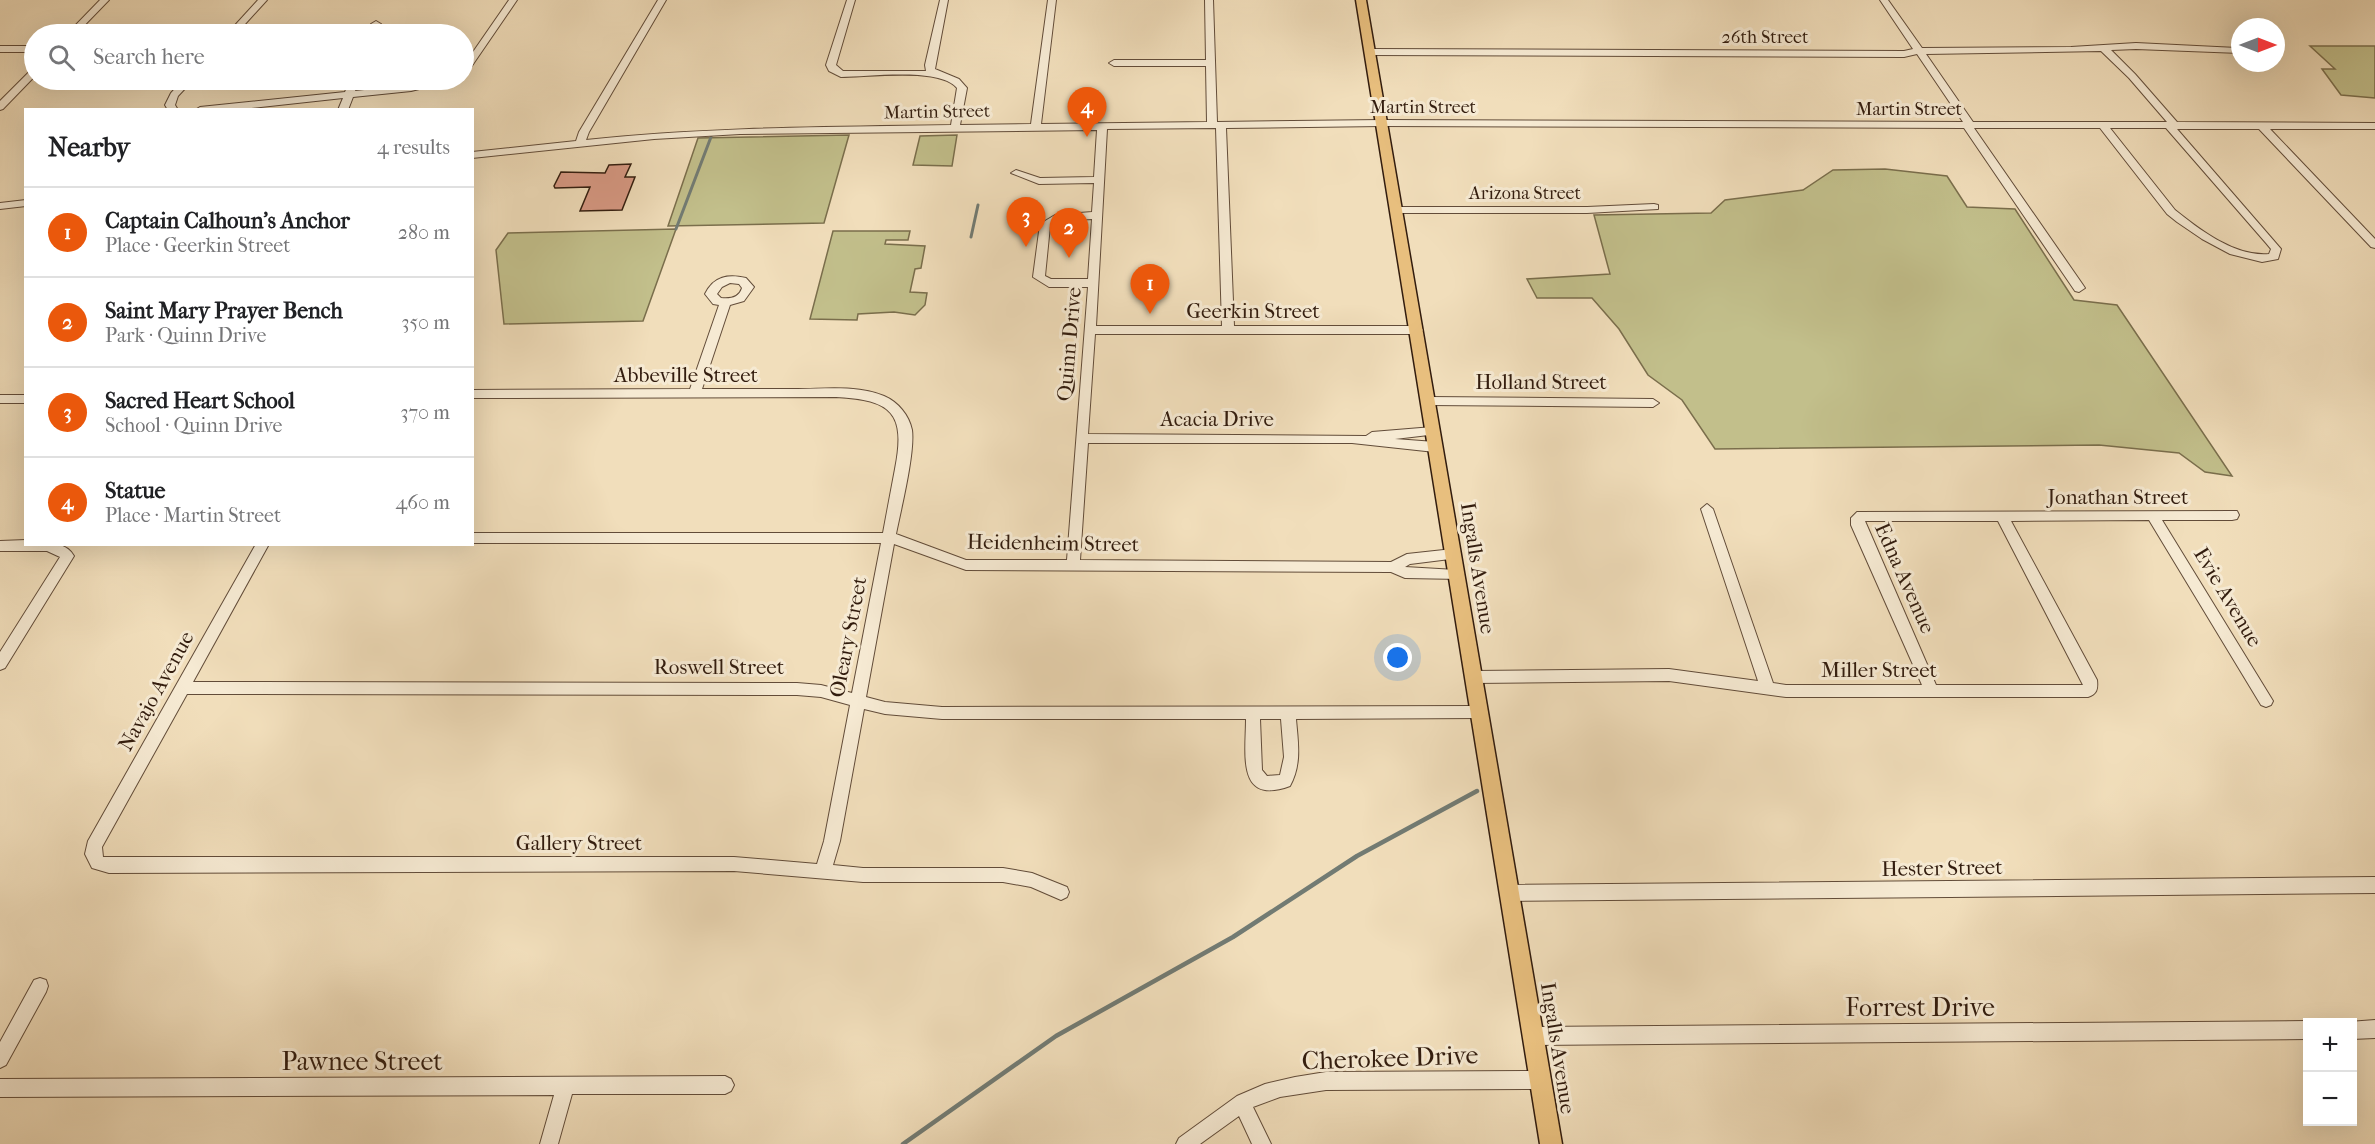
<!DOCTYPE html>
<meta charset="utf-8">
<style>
:root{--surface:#fff;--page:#f6f6f6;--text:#202124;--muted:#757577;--line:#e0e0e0;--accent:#ea580c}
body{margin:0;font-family:"IM FELL French Canon",serif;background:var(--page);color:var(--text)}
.controls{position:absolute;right:18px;bottom:18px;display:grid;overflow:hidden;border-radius:0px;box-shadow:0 6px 24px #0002}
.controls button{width:54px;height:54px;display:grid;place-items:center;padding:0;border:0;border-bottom:2px solid var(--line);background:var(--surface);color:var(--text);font:30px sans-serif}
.compass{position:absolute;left:2231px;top:18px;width:54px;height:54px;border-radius:50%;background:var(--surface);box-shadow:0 6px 24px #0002;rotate:90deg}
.you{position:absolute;left:1398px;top:658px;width:21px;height:21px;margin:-15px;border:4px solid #fff;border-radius:50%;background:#1a73e8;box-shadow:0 0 0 9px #1a73e833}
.badge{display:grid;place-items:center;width:39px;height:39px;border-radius:50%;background:var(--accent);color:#fff;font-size:20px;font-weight:700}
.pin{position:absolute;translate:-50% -50px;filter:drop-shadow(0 2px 3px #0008)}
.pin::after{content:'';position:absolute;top:32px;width:21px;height:18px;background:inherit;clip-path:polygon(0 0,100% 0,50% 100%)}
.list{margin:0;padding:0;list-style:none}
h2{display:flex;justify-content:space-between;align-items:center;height:78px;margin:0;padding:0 24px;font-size:26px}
h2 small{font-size:20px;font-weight:400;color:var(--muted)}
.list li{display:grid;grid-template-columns:39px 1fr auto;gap:18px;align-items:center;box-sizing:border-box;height:90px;padding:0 24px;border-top:2px solid var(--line)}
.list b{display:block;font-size:22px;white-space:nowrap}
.list p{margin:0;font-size:20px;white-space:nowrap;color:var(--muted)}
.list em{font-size:20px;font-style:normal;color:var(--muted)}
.icon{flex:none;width:33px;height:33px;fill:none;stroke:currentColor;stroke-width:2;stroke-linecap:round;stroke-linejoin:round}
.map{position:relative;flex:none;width:2375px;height:1144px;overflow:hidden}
.search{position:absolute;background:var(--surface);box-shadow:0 6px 24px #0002;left:24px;top:24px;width:450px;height:66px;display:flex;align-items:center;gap:15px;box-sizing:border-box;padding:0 21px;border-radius:33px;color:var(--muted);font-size:22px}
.panel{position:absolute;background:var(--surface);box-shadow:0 6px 24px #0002;left:24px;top:108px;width:450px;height:438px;border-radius:0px}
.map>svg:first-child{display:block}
</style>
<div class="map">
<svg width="2375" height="1144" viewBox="0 0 2375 1144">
<rect width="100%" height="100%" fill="#f1debb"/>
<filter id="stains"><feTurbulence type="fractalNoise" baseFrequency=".00333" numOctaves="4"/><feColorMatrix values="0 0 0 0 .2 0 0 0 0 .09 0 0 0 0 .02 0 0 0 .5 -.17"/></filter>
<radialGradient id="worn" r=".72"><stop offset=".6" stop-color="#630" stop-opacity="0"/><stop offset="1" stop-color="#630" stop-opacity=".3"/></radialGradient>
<!-- green -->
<path fill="#c2bf8b" stroke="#7a6e4c" stroke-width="1.5" d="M 2310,46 L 2375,46 L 2375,98 L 2341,95 L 2322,69 L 2335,69 Z
M 849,135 L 824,223 L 668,226 L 698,138 Z
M 957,135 L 952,166 L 913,165 L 920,136 Z
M 1885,169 L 1947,176 L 1967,207 L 2015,209 L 2074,300 L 2117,305 L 2232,476 L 2205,472 L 2179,453 L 2099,445 L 1715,449 L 1682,400 L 1648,375 L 1619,329 L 1592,298 L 1537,298 L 1527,279 L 1610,274 L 1594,215 L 1711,213 L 1725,200 L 1803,190 L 1833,170 Z
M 676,229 L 643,321 L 504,324 L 496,250 L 508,233 Z
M 833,231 L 910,231 L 908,240 L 886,240 L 885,244 L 925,246 L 921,268 L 915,269 L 910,292 L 927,293 L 925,305 L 915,315 L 894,312 L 858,314 L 857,320 L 810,319 Z"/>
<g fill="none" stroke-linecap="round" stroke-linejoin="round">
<!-- stream-far1 -->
<path stroke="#727b73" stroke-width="3" d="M 676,229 L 711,137
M 971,237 L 978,205"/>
<!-- stream -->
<path stroke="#727b73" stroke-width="4.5" d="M 903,1144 L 1056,1036 L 1233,937 L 1357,856 L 1477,791"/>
</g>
<!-- building -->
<path fill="#d89984" stroke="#321c0e" stroke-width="1.5" d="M 631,164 L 625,177 L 635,177 L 622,210 L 580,211 L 590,187 L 555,188 L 554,186 L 561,172 L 605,173 L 609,165 Z"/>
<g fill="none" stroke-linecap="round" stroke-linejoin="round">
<defs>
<path id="minor" d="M 100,0 L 109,0 L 76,34 L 67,34 Z
M 258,0 L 267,0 L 236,34 L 227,34 Z
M 509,0 L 517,0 L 467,73 L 464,74 L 464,65 Z
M 658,0 L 666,0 L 589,132 L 586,140 C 708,127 829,127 951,125 L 957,88 C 939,67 869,77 841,77 L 829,71 L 826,65 L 847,0 L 855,0 L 836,65 L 843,71 L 926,71 L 925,65 L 940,0 L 948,0 L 935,69 L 959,79 L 967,88 L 960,125 L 1031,124 L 1048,0 L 1056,0 L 1041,124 L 1207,122 L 1206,66 L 1114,66 L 1109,63 L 1114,60 L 1206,60 L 1205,0 L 1213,0 L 1217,122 L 1382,120 L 1963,122 L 1917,54 L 1904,57 L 1370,55 L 1365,52 L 1370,49 L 1904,51 L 1913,49 L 1880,0 L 1888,0 L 1922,48 L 2071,47 L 2136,43 L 2237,48 L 2240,49 L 2240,53 L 2136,49 L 2111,50 L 2135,74 L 2177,122 L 2375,123 L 2375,129 L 2270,129 L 2375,239 L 2375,248 L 2371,247 L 2259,129 L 2177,129 L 2281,249 L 2278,259 L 2262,262 L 2230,254 L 2202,239 L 2177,222 L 2167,214 L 2100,128 L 1974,128 L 2083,285 L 2085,288 L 2079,292 L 2075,291 L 1964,128 L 1382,126 L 1226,128 L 1234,326 L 1417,326 L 1423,330 L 1417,334 L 1095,334 L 1088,434 L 1366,436 L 1372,432 L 1433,427 L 1439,431 L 1437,434 L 1395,439 L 1435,442 L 1441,447 L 1435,452 L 1352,443 L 1088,443 L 1080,560 L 1391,562 L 1407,554 L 1453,549 L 1458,550 L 1460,554 L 1458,558 L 1410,564 L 1405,567 L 1456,570 L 1461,571 L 1463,575 L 1461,579 L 1405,578 L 1391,572 L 966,570 L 894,544 L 866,697 L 885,702 L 942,707 L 1479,706 L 1484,708 L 1486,712 L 1484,716 L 1479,718 L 1296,719 C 1298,743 1302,764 1290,786 C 1236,806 1246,753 1246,719 L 942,719 L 885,714 L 864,709 L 840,841 L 833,865 L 863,868 L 1003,868 L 1032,873 L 1067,887 L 1069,892 L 1067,897 L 1061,900 L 1031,887 L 1003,882 L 863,882 L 734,871 L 109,873 L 92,868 L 85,854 L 88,841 L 256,544 L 269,544 L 193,682 L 797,683 L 821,685 L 852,693 L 881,543 L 472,543 L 472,533 L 883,533 C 887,511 891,490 895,469 C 906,413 892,400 836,397 L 472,398 L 472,390 L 690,389 L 719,305 L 713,304 L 705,294 C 714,276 728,274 746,278 L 754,287 L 744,301 L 730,305 L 702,389 C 734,389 766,389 798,389 C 826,389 857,385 884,396 C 898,402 909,415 912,430 C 915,453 901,509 896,534 L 966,560 L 1067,560 L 1088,287 L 1049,287 L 1033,277 L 1040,224 L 1055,215 L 1092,212 L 1094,183 L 1039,184 L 1011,173 L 1016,170 L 1040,178 L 1094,177 L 1097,130 L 740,134 L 654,139 L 472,158 L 472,152 L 576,141 L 579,132 ZM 2101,51 L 2129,78 L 2167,122 L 1973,122 L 1926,54 ZM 1216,128 L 1222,326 L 1096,326 L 1107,129 ZM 2110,128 L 2166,128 L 2266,243 L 2271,249 L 2269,254 C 2235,257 2200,230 2175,210 ZM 1092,219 L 1088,279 L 1051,279 L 1045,276 L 1050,226 L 1057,221 ZM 730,283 L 739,284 L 742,288 C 739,298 730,299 721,298 L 717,294 L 722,287 ZM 187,694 L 797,695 L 821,697 L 850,705 L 824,841 L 817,864 L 734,857 L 103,857 L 102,847 ZM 1260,719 L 1281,719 L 1284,757 L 1280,775 L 1267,776 L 1262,770 Z
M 376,21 L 381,24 L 377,34 L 368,34 L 371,24 Z
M 0,46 L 34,46 L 34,52 L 0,52 Z
M 34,69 L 34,77 L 3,109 L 0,110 L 0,101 L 31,70 Z
M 183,80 L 193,80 L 178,96 L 175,105 L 178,110 L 168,110 L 165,105 L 171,93 Z
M 350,80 L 359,80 L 355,91 L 411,85 L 439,80 L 456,80 L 411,91 L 353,97 L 348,110 L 338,110 L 343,98 L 233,110 L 195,110 L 200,107 L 345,92 Z
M 26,200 L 26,206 L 0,209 L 0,203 Z
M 1654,204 L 1658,205 L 1658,209 L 1587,213 L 1396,213 L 1391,210 L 1396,207 L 1587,207 Z
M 0,395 L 26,395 L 26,403 L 0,403 Z
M 1428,397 L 1653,399 L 1659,403 L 1653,407 L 1428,405 L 1422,401 Z
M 1707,504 L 1713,509 L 1773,683 L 1786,685 L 1922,685 L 1851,525 L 1851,518 L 1857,512 L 2237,511 L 2239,515 L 2237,519 L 2232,520 L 2162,520 L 2273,701 L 2271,705 L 2266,707 L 2261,705 L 2149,520 L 2011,521 L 2097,680 C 2098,689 2097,694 2088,697 L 1786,697 L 1669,681 L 1474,683 L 1469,681 L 1467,677 L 1469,673 L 1474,671 L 1669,669 L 1758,681 L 1701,509 ZM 1865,521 L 1998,521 L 2083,685 L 1936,685 Z
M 26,540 L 26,544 C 43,544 64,539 74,556 L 5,668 L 0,670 L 0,652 L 60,557 L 47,551 L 0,551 L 0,541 Z
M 2375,877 L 2375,893 L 1509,901 L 1503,898 L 1501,893 L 1503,888 L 1509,885 Z
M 40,978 L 46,980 L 48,986 L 46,992 L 6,1065 L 0,1068 L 0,1042 L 34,980 Z
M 2375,1020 L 2375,1038 L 2352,1039 L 2352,1022 L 2349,1022 Z
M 2308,1021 L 2311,1022 L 2308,1022 L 2308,1039 L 1533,1045 L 1527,1042 L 1524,1036 L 1527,1030 L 1533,1027 Z
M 1541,1071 L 1547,1074 L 1550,1080 L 1547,1086 L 1541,1089 L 1326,1090 L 1280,1097 L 1253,1107 L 1271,1144 L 1252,1144 L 1239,1116 L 1200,1144 L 1176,1144 L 1179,1138 L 1237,1096 L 1265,1084 L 1295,1077 L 1326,1072 Z
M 725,1076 L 731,1079 L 734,1085 L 731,1091 L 725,1094 L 572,1094 L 558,1144 L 540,1144 L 554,1095 L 0,1097 L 0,1079 Z"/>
<path id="major" d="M 1356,0 L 1366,0 L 1562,1144 L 1540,1144 Z"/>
</defs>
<!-- minor casing -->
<use href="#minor" stroke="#624c39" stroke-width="2"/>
<!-- major casing -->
<use href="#major" stroke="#321c0e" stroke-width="3"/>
<!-- minor -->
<use href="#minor" fill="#f6ead3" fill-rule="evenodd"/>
<!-- major -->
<use href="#major" fill="#e8bf7e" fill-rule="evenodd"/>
</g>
<g text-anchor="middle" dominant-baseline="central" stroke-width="6" stroke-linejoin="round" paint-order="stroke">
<!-- far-street labels -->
<g font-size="18" fill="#321c0e" stroke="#f6ead3">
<text x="1765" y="37">26th Street</text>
<text x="1423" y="107">Martin Street</text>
<text x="1909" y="109">Martin Street</text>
<text transform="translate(937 112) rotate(-1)">Martin Street</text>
<text x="1525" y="193">Arizona Street</text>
</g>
<!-- street labels -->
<g font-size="21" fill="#321c0e" stroke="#f6ead3">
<text x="1253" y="311">Geerkin Street</text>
<text transform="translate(1069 344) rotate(-85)">Quinn Drive</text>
<text x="686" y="375">Abbeville Street</text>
<text x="1541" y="382">Holland Street</text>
<text x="1217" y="419">Acacia Drive</text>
<text x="2118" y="497">Jonathan Street</text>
<text transform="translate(1053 543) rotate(1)">Heidenheim Street</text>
<text transform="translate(1478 568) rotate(81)">Ingalls Avenue</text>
<text transform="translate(1905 578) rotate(66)">Edna Avenue</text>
<text transform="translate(2228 597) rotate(59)">Evie Avenue</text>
<text transform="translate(848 637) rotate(-79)">Oleary Street</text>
<text x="719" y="667">Roswell Street</text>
<text x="1879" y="670">Miller Street</text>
<text transform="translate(156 691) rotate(-61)">Navajo Avenue</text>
<text x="579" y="843">Gallery Street</text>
<text transform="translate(1942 868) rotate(-1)">Hester Street</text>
<text transform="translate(1558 1048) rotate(81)">Ingalls Avenue</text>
</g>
<!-- near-street labels -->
<g font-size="26" fill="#321c0e" stroke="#f6ead3">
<text x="1920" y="1007">Forrest Drive</text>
<text transform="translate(1390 1058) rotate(-2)">Cherokee Drive</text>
<text x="362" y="1061">Pawnee Street</text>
</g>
</g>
<rect width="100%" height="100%" filter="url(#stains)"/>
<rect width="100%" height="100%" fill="url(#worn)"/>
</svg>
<div class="controls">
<button>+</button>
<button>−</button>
</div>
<svg class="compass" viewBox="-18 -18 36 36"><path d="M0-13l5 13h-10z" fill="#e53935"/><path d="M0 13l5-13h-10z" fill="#757577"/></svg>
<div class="you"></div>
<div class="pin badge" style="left:1150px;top:314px">1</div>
<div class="pin badge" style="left:1069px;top:258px">2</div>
<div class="pin badge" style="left:1026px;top:247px">3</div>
<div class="pin badge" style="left:1087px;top:137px">4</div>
<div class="search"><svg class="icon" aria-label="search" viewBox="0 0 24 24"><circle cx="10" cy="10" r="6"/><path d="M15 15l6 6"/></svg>Search here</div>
<section class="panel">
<h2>Nearby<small>4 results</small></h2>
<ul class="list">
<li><span class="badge">1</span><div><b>Captain Calhoun's Anchor</b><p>Place · Geerkin Street</p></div><em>280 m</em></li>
<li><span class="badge">2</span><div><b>Saint Mary Prayer Bench</b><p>Park · Quinn Drive</p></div><em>350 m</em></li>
<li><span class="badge">3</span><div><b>Sacred Heart School</b><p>School · Quinn Drive</p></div><em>370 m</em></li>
<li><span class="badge">4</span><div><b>Statue</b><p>Place · Martin Street</p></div><em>460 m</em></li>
</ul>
</section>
</div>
